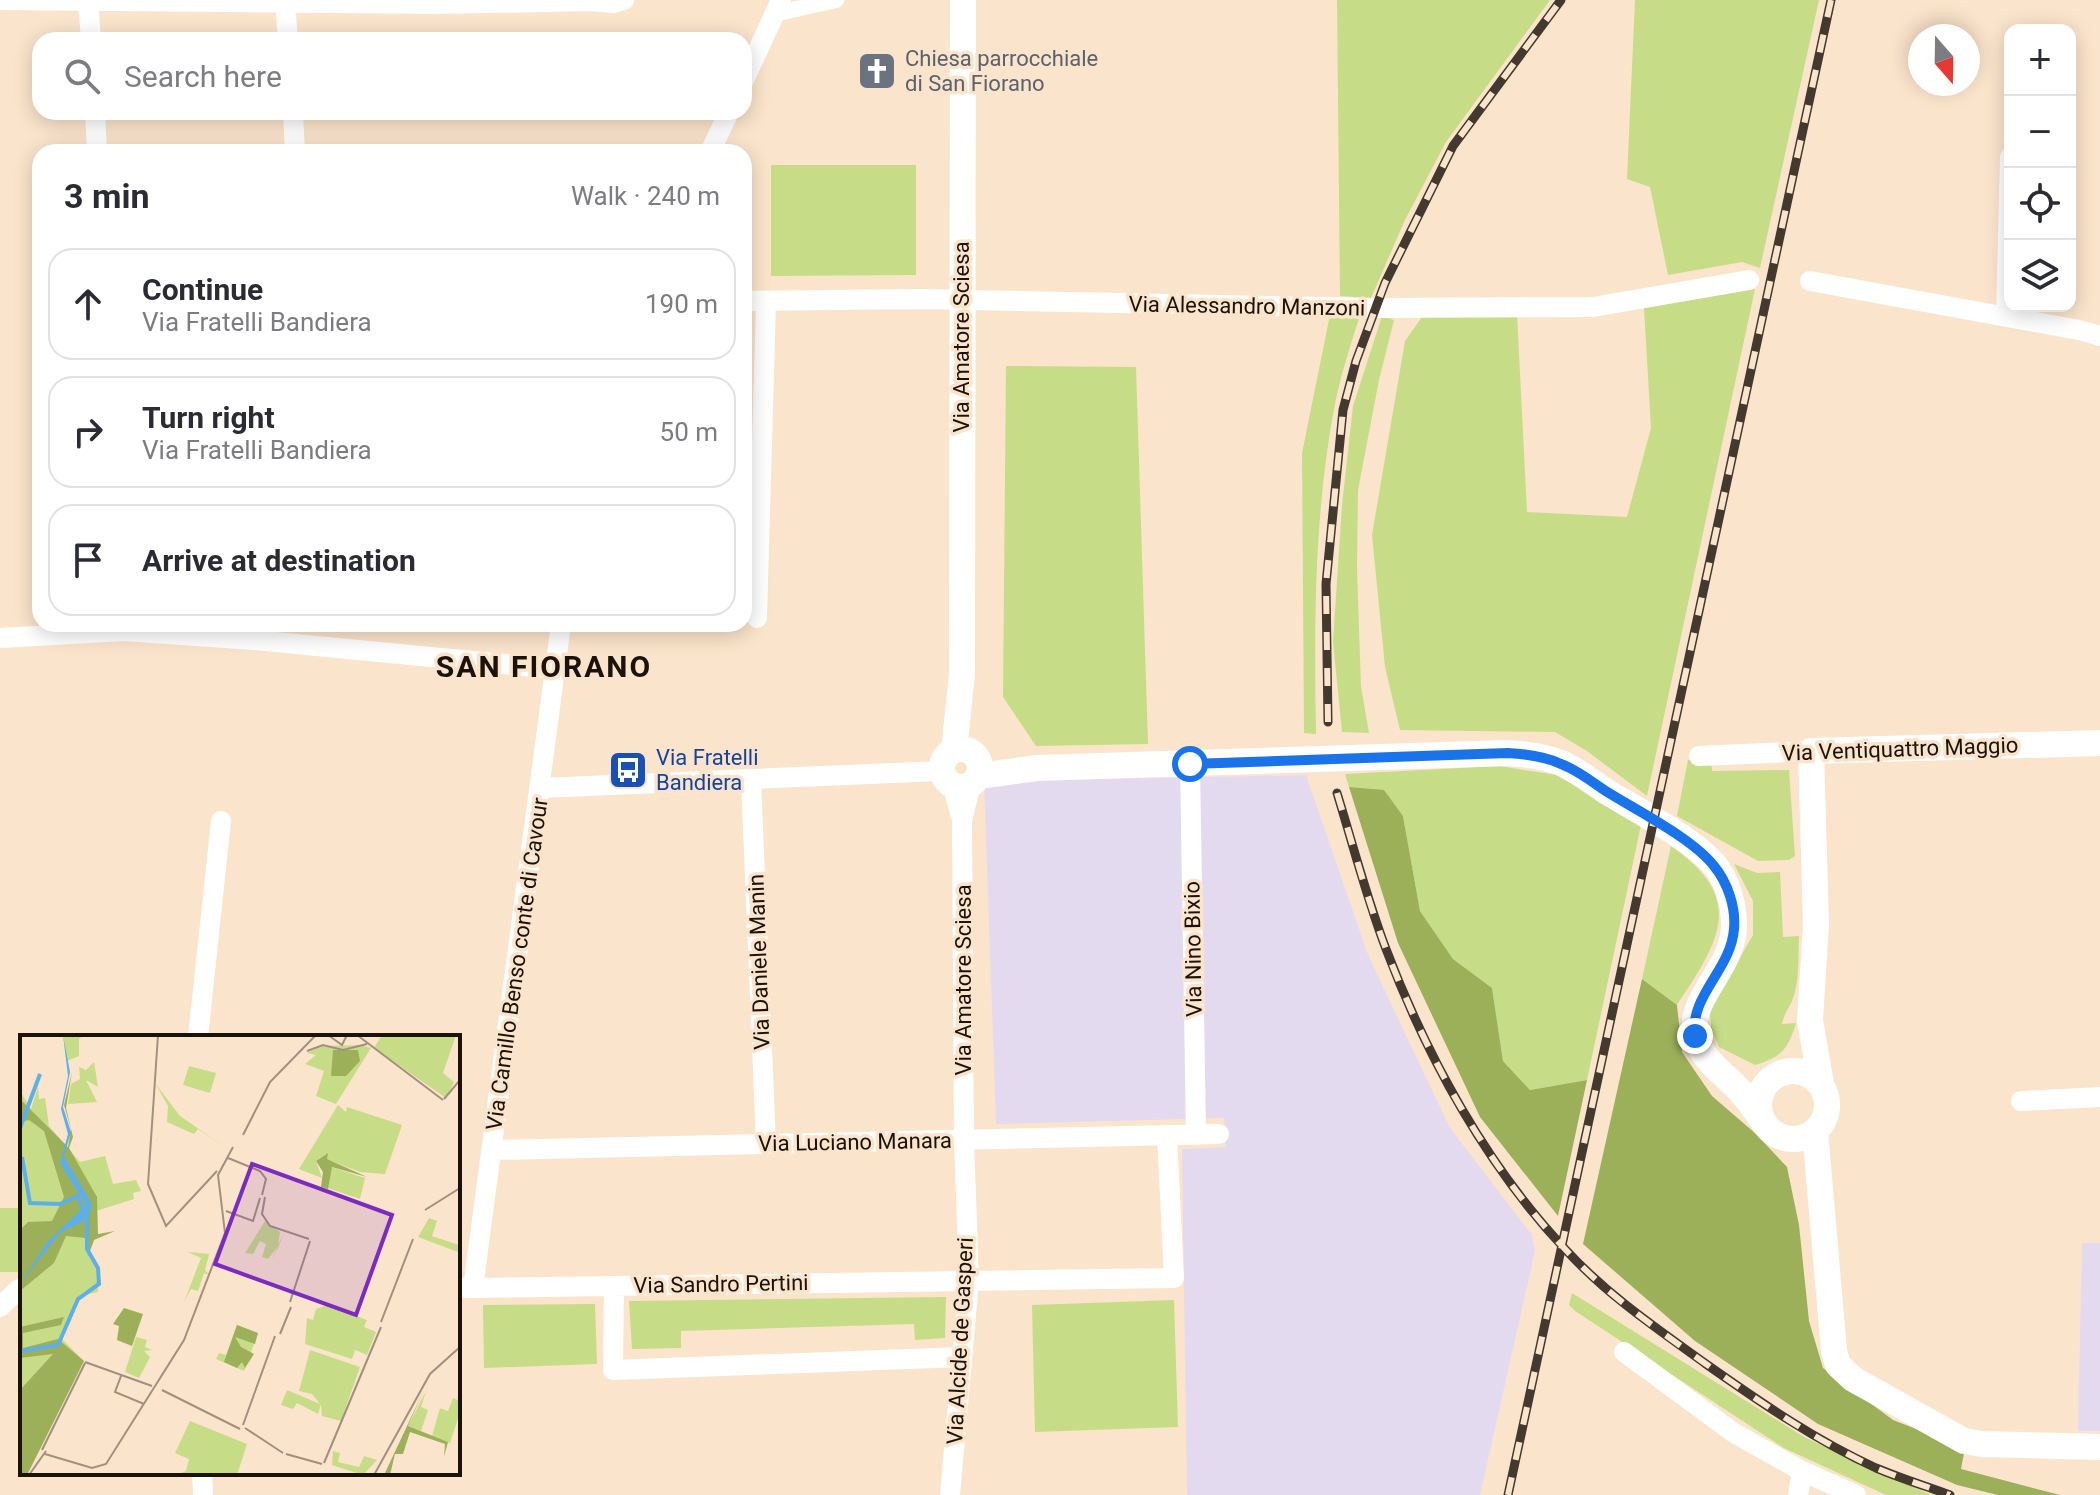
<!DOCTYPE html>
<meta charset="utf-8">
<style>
:root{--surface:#fff;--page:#f2f2f3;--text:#2b2b33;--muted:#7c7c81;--line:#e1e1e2}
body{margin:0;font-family:Roboto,sans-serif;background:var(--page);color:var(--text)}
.controls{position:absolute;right:24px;top:24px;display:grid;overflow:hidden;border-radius:16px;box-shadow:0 4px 20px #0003}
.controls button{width:72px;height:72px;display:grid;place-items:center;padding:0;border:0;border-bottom:2px solid var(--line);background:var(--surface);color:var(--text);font:40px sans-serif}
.compass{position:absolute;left:1908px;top:24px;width:72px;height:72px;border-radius:50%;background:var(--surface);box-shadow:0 4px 20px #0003;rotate:160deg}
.stop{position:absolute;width:24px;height:24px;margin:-18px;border:6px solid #1a73e8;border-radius:50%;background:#fff}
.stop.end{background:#1a73e8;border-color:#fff;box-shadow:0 2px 8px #0008}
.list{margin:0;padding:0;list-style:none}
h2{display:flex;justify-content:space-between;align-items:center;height:104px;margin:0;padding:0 32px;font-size:34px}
h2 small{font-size:26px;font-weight:400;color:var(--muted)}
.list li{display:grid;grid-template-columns:52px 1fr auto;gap:24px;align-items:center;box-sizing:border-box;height:112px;margin:0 16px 16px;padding:0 16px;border:2px solid var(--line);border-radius:24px}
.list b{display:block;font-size:30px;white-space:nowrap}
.list p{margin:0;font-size:26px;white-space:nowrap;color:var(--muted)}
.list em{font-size:26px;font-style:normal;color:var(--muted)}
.icon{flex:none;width:44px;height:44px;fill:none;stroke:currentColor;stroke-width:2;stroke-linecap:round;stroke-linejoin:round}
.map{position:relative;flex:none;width:2100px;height:1495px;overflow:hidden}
.search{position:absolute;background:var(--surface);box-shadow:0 4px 20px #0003;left:32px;top:32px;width:720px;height:88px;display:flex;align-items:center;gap:20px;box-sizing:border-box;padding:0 28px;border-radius:24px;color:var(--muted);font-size:30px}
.panel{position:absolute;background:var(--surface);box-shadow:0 4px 20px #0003;left:32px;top:144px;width:720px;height:488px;border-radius:24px}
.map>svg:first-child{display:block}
</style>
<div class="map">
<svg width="2100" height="1495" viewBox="0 0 2100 1495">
<rect width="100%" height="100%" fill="#fbe4cc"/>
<!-- industrial -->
<path fill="#e3daef" d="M 1306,775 L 1368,955 L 1450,1128 L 1532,1235 L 1535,1251 L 1480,1495 L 1187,1495 L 1182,1149 L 1226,1147 L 1224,1118 L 996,1124 L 984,781 Z
M 2082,1243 L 2100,1243 L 2100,1431 L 2078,1431 Z"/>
<!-- green -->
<path fill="#c7dc86" d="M 1337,0 L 1550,0 L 1446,142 L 1405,220 L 1371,298 L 1340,296 Z
M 1635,0 L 1819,0 L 1760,268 L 1742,262 L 1668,275 L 1650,187 L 1627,179 Z
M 771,165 L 916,165 L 916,275 L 771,276 Z
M 744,192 L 750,192 L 751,272 L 744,272 Z
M 1755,289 L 1647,796 L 1587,751 L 1555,732 L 1400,730 L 1385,667 L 1372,535 L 1405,341 L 1422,317 L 1517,314 L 1527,512 L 1627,517 L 1651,428 L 1644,308 Z
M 1330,315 L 1360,315 C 1351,344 1341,374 1335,404 C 1314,512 1314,624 1316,734 L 1304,733 L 1302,453 Z
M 1382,316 L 1394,320 L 1379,380 L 1358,490 L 1357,568 L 1361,687 L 1369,733 L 1342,732 L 1333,642 L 1342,505 L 1353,406 Z
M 1006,366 L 1136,367 L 1148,744 L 1036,746 L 1003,697 Z
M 1711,759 L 1712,771 L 1789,770 L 1795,856 L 1789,860 L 1758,861 L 1677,816 L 1688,760 Z
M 1499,766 L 1557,775 L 1641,825 L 1587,1080 L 1530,1090 L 1503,1061 L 1492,988 L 1453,959 L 1420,911 L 1403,816 L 1384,791 L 1349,787 L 1345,774 Z
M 1671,846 C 1747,899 1720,940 1677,1005 L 1642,979 Z
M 1734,864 L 1757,873 L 1780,872 L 1783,937 L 1799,936 C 1798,957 1800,981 1792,1001 C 1788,1010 1784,1014 1782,1024 L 1796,1023 C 1788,1050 1781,1057 1755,1065 L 1719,1047 L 1711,1029 L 1710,1009 L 1753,935 L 1753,901 Z
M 0,1208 L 22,1208 L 22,1272 L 0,1272 Z
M 1572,1293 L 1806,1438 L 1931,1495 L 1886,1495 L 1784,1448 L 1575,1311 L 1569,1305 Z
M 946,1297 L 945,1338 L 915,1340 L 914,1324 L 681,1331 L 681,1348 L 632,1349 L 629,1301 Z
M 1174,1300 L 1178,1427 L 1035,1432 L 1032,1305 Z
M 595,1304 L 597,1364 L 484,1368 L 483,1305 Z"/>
<!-- forest -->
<path fill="#9cb05a" d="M 1349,787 L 1384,790 L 1403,816 L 1420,911 L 1453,959 L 1492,988 L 1503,1061 L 1530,1090 L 1587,1080 L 1558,1216 L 1480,1117 L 1398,943 Z
M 1642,979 L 1677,1005 L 1682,1052 L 1712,1096 L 1756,1134 L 1787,1167 L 1799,1225 L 1809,1321 L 1823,1368 L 1893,1420 L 1965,1448 L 1961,1469 L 2060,1495 L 1998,1495 L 1957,1485 L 1818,1424 L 1695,1341 L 1583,1244 Z"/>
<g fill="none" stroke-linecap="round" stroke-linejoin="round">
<!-- pedestrian -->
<path stroke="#fff" stroke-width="16" d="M 774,14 L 836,0"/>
<!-- minor -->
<path stroke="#fff" stroke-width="20" d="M 0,0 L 438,4 L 591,1 L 614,3 L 624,0
M 88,1 L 91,40
M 285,3 L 288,40
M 744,80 L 781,0
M 95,112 L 97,152
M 293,112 L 295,152
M 710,152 L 729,112
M 1810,281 L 2079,330 L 2100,336
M 744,301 L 920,299 L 1377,308 L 1593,307 L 1749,280
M 2006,317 L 2010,157
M 757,618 L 766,302
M 0,638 L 124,631 L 254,640 L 555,669
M 1699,756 L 1811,751
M 1190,764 L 1196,1134
M 751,780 L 766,1144
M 952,784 L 961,816
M 540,788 L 942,771
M 198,1037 L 221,821
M 2021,1101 L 2100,1097
M 492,1150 L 1219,1134
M 614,1286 L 613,1370 L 962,1357
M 458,1288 L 473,1288 L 561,624
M 473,1288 L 1174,1278 L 1167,1135
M 0,1307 L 19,1289
M 1624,1352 L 1734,1433 L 1802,1471 L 1856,1495
M 202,1473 L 203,1495
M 950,1495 L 969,1281 L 964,1140 L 962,820 L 971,784
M 1798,1495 L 1802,1471"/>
<!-- tertiary -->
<path stroke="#fff" stroke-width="26" d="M942 768a19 19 0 1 1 38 0a19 19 0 1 1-38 0Z
M 954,750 L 962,674 L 963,0
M 978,776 L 1037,768 L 1508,753 C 1526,754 1543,756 1561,763 C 1577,770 1592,782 1607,792 C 1640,812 1686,835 1713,863 C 1727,879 1734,904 1734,925 C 1735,967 1685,1001 1696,1037 C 1703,1062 1725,1074 1741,1092 C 1749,1101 1756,1111 1763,1121
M1759 1105a34 34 0 1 1 68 0a34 34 0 1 1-68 0Z
M 1821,1084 L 1810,1020 L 1816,924 L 1811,751 L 2100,743
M 1815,1131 L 1834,1351 L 1838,1365 L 1853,1379 L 1964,1441 L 1982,1444 L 2100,1447"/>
<defs>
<path id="rail" d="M 1328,722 L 1326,584 L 1343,410 L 1356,361 L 1385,283 L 1453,146 L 1561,0
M 1337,793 C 1353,845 1367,899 1386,949 C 1427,1057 1486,1165 1565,1249 C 1606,1294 1656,1328 1706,1364 C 1760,1402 1815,1440 1876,1468 C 1900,1478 1925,1486 1950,1495
M 1508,1495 L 1831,0"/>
</defs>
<!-- rail casing -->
<use href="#rail" stroke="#44392e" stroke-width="9"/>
<!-- rail -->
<use href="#rail" stroke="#fbe4cc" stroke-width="6" stroke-dasharray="18" stroke-linecap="butt"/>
</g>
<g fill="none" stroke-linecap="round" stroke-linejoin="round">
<!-- route -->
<path stroke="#1a73e8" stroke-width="10" d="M 1190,764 L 1508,753 C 1527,754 1544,756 1561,764 C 1578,770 1593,783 1609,793 C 1638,811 1693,839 1714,866 C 1728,883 1736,908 1734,929 C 1731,970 1689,996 1695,1036"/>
</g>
<!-- icons -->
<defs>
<symbol id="church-square" viewBox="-11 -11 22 22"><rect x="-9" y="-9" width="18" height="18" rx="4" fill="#6b7280" stroke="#fbe4cc"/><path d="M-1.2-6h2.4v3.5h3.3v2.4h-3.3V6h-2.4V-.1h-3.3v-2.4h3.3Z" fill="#fff"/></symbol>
<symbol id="bus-square" viewBox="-11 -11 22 22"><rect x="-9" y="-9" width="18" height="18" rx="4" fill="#1a4fb4" stroke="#fbe4cc"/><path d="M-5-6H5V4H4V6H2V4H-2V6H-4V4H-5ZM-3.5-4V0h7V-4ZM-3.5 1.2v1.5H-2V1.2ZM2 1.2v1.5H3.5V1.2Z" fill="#fff"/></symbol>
</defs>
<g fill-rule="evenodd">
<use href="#church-square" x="855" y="49" width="44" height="44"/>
<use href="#bus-square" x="606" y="748" width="44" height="44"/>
</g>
<g text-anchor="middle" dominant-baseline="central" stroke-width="7" stroke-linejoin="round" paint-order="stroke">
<!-- worship labels -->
<g font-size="22" fill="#5b616d" stroke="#fbe4cc" text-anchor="start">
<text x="905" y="58">Chiesa parrocchiale<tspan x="905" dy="25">di San Fiorano</tspan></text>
</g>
<!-- street labels -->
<g font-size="22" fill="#1b130b" stroke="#fbe4cc">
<text transform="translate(1247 306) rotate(1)">Via Alessandro Manzoni</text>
<text transform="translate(961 337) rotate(-90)">Via Amatore Sciesa</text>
<text transform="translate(1900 749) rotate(-2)">Via Ventiquattro Maggio</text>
<text transform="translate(1193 949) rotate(-91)">Via Nino Bixio</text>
<text transform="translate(759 962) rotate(-92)">Via Daniele Manin</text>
<text transform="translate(517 964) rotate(-82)">Via Camillo Benso conte di Cavour</text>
<text transform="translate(963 980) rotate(-90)">Via Amatore Sciesa</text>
<text transform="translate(855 1142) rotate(-1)">Via Luciano Manara</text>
<text transform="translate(721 1284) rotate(-1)">Via Sandro Pertini</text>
<text transform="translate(960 1341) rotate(-87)">Via Alcide de Gasperi</text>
</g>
<!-- transit labels -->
<g font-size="22" fill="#164399" stroke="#fbe4cc" text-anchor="start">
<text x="656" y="757">Via Fratelli<tspan x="656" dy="25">Bandiera</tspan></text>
</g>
<!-- district labels -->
<g font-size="30" font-weight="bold" letter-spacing="2" fill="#1b130b" stroke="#fbe4cc">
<text x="544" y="666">SAN FIORANO</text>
</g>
</g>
<!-- overview -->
<g transform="translate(20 1035)">
<rect width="440" height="440" fill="#fbe4cc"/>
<path d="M 43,0 L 64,0 L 59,4 L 59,21 L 47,26 ZM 362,0 L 436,0 L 423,38 L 434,47 L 426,63 L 354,13 ZM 341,10 L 351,13 L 316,69 L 296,61 L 304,36 L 285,29 L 296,20 L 287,18 L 302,11 ZM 74,27 L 78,52 L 66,45 L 77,67 L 48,69 L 51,49 L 60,44 L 59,32 L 66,35 ZM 169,31 L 196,38 L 190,58 L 163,50 ZM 135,48 L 160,81 L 208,114 L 178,94 L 174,99 L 147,87 L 148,71 ZM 18,52 L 19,64 L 25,63 L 29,91 L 60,127 L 85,121 L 93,149 L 116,145 L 121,156 L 113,158 L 114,164 L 76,176 L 77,198 L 69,219 L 78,233 L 78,257 L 60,261 L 40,302 L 64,326 L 7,440 L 0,440 L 0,56 L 11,74 ZM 318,70 L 326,77 L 327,72 L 382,90 L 365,139 L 340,137 L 306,124 L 306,119 L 296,126 L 302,143 L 279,134 ZM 311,132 L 345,143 L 340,164 L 305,152 ZM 409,183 L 417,186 L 412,201 L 439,210 L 438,217 L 398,202 ZM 245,186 L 260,197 L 258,210 L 264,198 L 258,213 L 251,225 L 258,211 L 248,224 L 242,222 L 246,209 L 240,206 L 233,219 L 225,218 ZM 192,208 L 185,235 L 189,240 L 184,238 L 178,256 L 171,254 L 164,267 L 181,223 L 168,217 L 189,219 ZM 307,270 L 347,285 L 344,292 L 356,297 L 347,320 L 335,315 L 332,324 L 285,309 L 287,283 L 293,285 L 296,274 ZM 217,290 L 238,298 L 224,336 L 196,324 L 199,318 L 206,320 ZM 116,302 L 127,305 L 125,312 L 132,315 L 124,316 L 130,322 L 119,343 L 105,337 ZM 290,315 L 340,332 L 321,386 L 302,381 L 301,369 L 298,379 L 277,368 L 273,374 L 261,370 L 267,355 L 300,369 L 292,359 L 279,356 ZM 406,356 L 401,372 L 408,375 L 401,396 L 388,391 ZM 433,363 L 440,366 L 440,377 L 430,408 L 412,401 L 420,373 L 428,376 ZM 170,386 L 227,409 L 217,440 L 157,440 L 166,436 L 169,424 L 155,418 ZM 313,416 L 320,418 L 318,427 L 339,432 L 344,421 L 357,425 L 343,440 L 312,430 Z" fill="#c7dc86"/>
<path d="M 313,15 L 338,15 L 340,26 L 326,41 L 311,41 ZM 52,37 L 46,73 L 53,102 L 49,113 L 77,162 L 78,199 L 95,196 L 74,205 L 68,221 L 65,203 L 46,201 L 34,228 L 0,256 L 2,193 L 8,187 L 32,186 L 44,162 L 24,96 L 9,85 L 0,87 L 0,56 L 1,65 L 48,112 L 51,94 L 44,70 ZM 308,118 L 307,124 L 347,142 L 312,132 L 308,154 L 301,152 L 303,137 L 296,126 ZM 104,273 L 123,279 L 112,311 L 97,305 L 99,291 L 93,289 ZM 44,282 L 41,290 L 3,298 L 3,313 L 38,304 L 64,326 L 7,440 L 0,440 L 0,355 L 33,319 L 0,323 L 0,292 ZM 217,290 L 238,298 L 235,309 L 215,302 L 221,312 L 234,319 L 225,333 L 222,327 L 217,333 L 204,327 ZM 404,355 L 388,391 L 428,407 L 424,422 L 425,409 L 390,397 L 383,419 L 375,419 L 370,440 L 364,440 Z" fill="#9cb05a"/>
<path d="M 43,0 L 50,37 L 43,72 L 51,97 L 44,121 L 72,169 L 68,184 L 40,198 L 0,249 L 28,206 L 66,170 L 40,128 L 48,99 L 41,74 L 48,41 Z" fill="#5eafe8"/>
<path fill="none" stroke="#5eafe8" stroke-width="4" d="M 0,93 L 20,39M 2,122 L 10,168 L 40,169 L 58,161 L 63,176M 0,316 L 38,310 L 58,264 L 79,249 L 78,233 L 67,214 L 67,184"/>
<path fill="none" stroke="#a1907f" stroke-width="2" d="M 138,0 L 128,149 L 146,191 L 197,136M 308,0 L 322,10 L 327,0M 337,0 L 423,65M 287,16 L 303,10 L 323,15 L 347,9M 424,64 L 440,45M 223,100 L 250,47 L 296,0M 208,123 L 240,136 L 246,144 L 242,160M 245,162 L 242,179 L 250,191 L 289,204M 405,175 L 440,153M 206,176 L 233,186 L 240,163M 270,267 L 290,206M 361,287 L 393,204M 260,299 L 271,272M 65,327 L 132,351M 101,341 L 95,357 L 124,369M 142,355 L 220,394M 223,390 L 255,301M 225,393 L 263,418M 22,415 L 65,328M 25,419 L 72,433 L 86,429 L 164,305 L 205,198 L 198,140 L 213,112M 266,419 L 302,429M 304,428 L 361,292M 9,440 L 26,416M 354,440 L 410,339 L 440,312"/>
<path fill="#7b2cbf" fill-opacity="0.15" stroke="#7b2cbf" stroke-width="4" d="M 232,129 L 372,180 L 336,280 L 195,229 Z"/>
<rect width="440" height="440" fill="none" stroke="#1b130b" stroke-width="4"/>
</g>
</svg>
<div class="controls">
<button>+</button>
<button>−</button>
<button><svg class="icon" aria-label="locate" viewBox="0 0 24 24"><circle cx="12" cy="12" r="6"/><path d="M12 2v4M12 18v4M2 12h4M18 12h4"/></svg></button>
<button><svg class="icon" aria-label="layers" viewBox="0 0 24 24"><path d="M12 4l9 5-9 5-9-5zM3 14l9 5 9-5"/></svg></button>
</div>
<svg class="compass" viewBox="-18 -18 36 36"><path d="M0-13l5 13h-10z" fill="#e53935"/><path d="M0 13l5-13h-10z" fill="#7c7c81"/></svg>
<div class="stop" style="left:1190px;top:764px"></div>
<div class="stop end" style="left:1695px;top:1036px"></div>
<div class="search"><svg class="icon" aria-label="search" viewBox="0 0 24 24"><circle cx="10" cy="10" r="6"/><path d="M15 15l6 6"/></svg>Search here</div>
<section class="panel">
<h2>3 min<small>Walk · 240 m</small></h2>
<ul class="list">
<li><svg class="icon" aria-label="ahead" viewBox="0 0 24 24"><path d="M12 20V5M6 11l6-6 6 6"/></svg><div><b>Continue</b><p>Via Fratelli Bandiera</p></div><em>190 m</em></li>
<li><svg class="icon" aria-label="right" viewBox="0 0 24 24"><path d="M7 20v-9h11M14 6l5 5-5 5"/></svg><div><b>Turn right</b><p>Via Fratelli Bandiera</p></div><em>50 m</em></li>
<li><svg class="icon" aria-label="arrive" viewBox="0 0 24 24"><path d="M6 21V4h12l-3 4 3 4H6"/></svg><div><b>Arrive at destination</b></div></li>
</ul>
</section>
</div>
